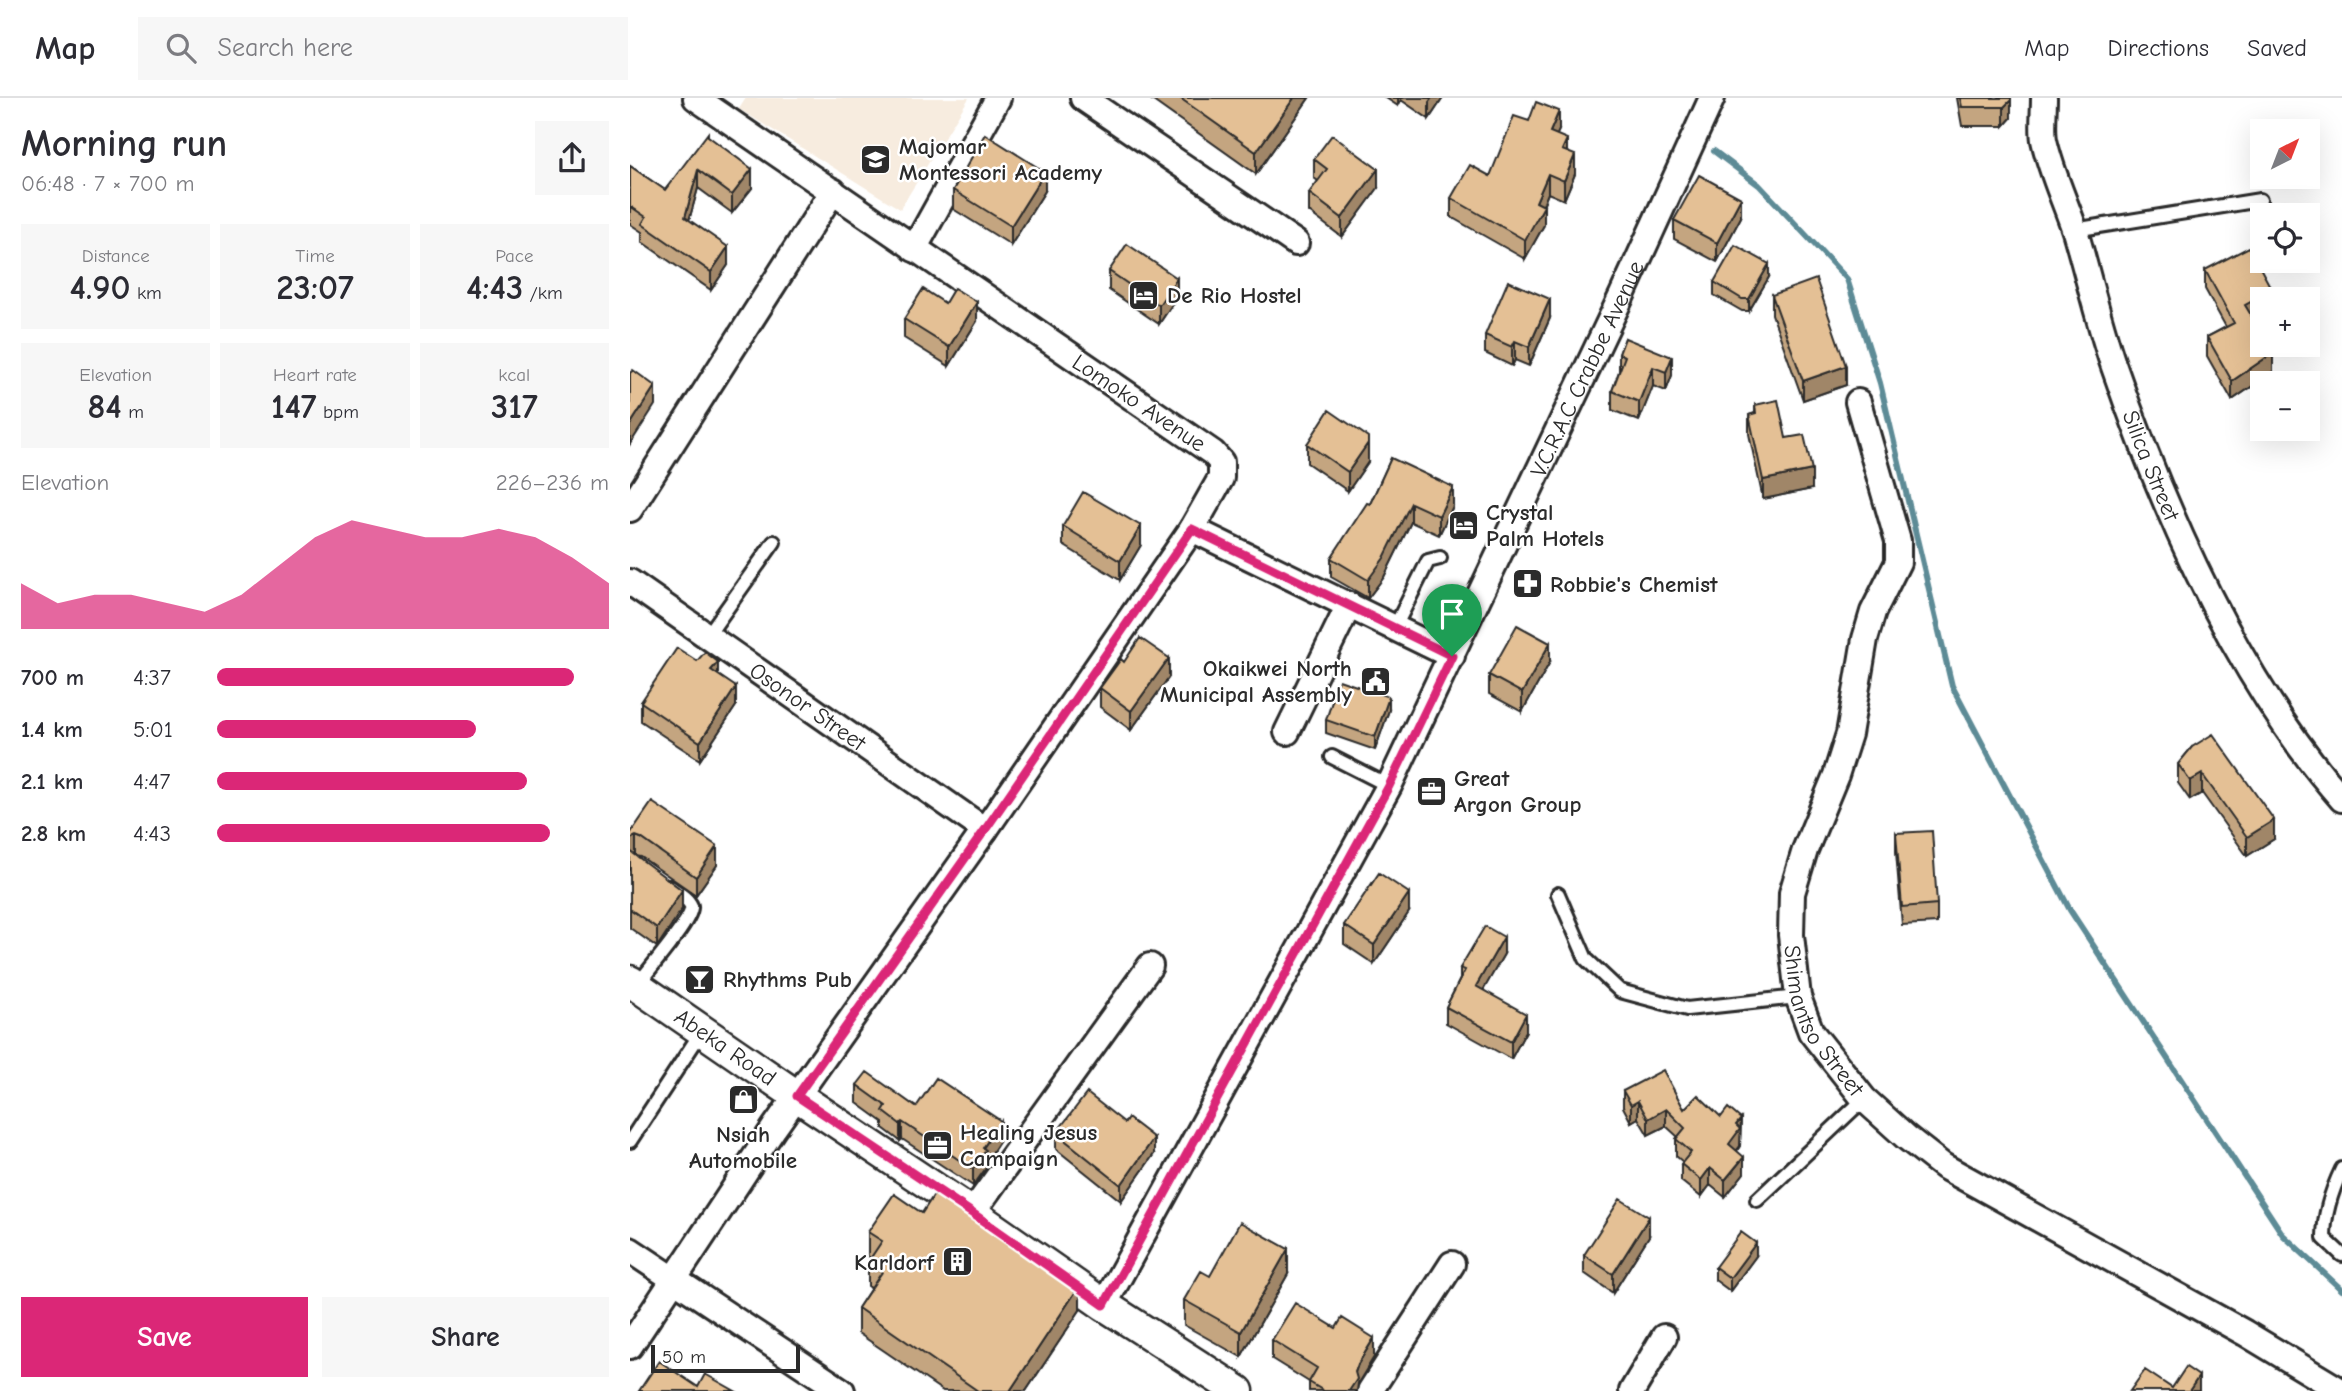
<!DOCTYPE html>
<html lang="en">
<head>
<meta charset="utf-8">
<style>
	body { margin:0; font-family:"Comic Neue",sans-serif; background:#f7f7f7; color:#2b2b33; height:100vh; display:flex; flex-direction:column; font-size:26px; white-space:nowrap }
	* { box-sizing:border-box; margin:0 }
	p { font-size:23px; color:#7c7c81 }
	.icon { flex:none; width:38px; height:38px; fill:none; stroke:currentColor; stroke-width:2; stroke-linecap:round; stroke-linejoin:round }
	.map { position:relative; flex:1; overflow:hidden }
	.drawer { display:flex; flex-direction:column; background:#fff; width:630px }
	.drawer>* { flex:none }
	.needle { width:46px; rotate:42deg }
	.tools { position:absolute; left:1620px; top:21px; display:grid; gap:14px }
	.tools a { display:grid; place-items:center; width:70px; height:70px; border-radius:0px; background:#fff; box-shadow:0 7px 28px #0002; font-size:35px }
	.scale { position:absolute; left:21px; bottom:18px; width:149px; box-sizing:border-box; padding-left:7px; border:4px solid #2b2b2b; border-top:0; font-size:19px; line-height:24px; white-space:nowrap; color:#2b2b2b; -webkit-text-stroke:5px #fff; paint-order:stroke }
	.pin { position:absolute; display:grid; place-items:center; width:60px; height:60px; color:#fff; margin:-72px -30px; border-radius:50% 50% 50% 0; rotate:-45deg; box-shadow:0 0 7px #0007 }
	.pin .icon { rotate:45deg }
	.round { display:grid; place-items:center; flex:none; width:74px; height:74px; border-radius:0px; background:#f7f7f7 }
	.overview { display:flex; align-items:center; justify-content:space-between; height:119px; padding:0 21px }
	h1 { font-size:38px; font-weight:700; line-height:52px }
	.figures { display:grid; grid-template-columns:repeat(3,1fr); gap:10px; height:119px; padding:7px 21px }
	.figures div { display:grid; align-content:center; border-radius:0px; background:#f7f7f7; text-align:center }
	.figures b { font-size:35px; font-weight:700 }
	.figures small { font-size:19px; font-weight:400 }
	.figures p { font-size:19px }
	.chart { height:196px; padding:14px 21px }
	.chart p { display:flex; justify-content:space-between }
	.chart svg { width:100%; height:126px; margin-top:7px; fill:#db2777; opacity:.7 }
	.action { display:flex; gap:14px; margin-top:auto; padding:14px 21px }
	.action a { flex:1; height:80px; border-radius:0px; background:#db2777; color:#fff; font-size:28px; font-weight:700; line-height:80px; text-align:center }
	.action a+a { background:#f7f7f7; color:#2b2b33 }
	ul { padding:0 21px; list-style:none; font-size:23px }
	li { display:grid; grid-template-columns:112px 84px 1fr; align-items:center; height:52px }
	li i { height:18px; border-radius:9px; background:#db2777 }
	header { display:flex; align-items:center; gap:42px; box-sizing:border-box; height:98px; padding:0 35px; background:#fff; border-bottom:2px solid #e1e1e2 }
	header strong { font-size:33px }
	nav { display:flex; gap:38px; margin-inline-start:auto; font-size:24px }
	.search { width:490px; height:63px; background:#f7f7f7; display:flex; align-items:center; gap:18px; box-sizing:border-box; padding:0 24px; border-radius:0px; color:#7c7c81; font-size:26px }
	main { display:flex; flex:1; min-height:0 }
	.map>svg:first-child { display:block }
	.built { fill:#f7ecdf }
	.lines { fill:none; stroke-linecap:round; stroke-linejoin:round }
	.stream { stroke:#5d8b96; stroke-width:6 }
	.service-casing { stroke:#2b2b2b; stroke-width:18 }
	.minor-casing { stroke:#2b2b2b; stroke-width:30 }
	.tertiary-casing { stroke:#2b2b2b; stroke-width:35 }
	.service { stroke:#fff; stroke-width:12 }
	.minor { stroke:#fff; stroke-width:24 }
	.tertiary { stroke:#fff; stroke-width:30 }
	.wall { fill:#c4a580; stroke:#2b2b2b; stroke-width:2 }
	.shaded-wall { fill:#a08668; stroke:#2b2b2b; stroke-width:2 }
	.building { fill:#e4c095; stroke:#2b2b2b; stroke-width:2 }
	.route-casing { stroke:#fff; stroke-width:14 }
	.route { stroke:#db2777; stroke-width:9 }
	.labels { text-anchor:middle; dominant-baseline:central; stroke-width:5; stroke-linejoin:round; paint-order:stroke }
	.poi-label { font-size:23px; font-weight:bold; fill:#2b2b2b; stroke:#fff; text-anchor:start }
	.street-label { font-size:23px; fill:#2b2b2b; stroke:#fff }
</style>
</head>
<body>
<header>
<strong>Map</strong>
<div class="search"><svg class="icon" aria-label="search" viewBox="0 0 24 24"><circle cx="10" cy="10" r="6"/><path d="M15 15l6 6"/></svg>Search here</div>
<nav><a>Map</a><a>Directions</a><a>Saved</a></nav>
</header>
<main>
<section class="drawer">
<div class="overview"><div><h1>Morning run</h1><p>06:48 · 7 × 700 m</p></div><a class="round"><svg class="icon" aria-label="share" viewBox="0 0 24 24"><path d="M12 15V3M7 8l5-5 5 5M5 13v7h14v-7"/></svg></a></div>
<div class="figures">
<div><p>Distance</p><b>4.90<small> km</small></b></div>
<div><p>Time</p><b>23:07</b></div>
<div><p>Pace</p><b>4:43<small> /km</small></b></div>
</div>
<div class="figures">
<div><p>Elevation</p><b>84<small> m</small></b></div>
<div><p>Heart rate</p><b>147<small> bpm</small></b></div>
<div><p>kcal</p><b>317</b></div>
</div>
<div class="chart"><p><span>Elevation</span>226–236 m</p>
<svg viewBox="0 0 160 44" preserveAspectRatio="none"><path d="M0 44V28L10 35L20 32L30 32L40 35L50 38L60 32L70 22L80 12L90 6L100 9L110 12L120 12L130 9L140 12L150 19L160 28V44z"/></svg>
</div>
<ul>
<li><b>700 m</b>4:37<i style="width:91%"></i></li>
<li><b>1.4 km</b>5:01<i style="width:66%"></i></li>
<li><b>2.1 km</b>4:47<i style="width:79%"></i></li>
<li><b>2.8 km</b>4:43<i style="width:85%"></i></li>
</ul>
<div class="action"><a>Save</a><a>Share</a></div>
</section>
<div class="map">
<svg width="1712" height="1293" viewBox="0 0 1712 1293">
	<rect width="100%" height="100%" fill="#fff"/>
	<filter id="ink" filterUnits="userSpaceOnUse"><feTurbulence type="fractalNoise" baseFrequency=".0143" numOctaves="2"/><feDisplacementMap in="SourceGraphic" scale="14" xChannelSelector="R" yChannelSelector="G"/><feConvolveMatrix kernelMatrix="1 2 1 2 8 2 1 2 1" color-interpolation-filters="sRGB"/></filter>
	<g filter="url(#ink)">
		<path class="built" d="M116,0H339L270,111L109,11Z"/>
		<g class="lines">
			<path class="stream" d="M1084,53L1129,87L1217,181L1250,285L1322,588L1440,812L1653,1137L1712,1192"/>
			<defs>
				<path id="service" d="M1444,132L1630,102
					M765,529L798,463L810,460
					M78,537L144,444
					M702,659L759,688
					M928,796L956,861L990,893L1057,911L1168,899
					M7,887C16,875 64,820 61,808C58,800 47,794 40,789
					M0,1043L72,933
					M1712,1071C1702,1092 1694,1116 1694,1140L1712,1157
					M1127,1102L1234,1001"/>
				<g id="minor">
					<path d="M453,0L666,145"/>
					<path id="s1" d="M1414,0C1414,14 1412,29 1414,42C1421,74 1435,103 1445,133C1458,177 1468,222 1483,266C1534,414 1608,583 1712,701"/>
					<path d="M284,151L368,0"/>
					<path id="s2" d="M1228,304L1268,443V464L1243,514L1235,541L1219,636L1206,677L1175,752L1162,795L1161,837L1168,899L1181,934L1234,1001L1276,1039L1313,1068L1615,1235L1711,1293"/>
					<path d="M0,411L203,93"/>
					<path d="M562,431L822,558"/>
					<path id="s3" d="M0,484L355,732"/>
					<path d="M657,634L719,507"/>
					<path d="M342,1115L520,868"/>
					<path d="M0,1152L212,1293"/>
					<path id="s4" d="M474,1207L759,688L992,197L1082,0"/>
					<path d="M0,1248L144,1030L355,732L562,431L591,380V364L583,355L66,0"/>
					<path d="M740,1293L822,1166"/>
					<path d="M1002,1293L1034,1239"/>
				</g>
				<g id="tertiary">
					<path id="s5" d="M0,883L167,998L342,1115L474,1207L608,1293"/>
				</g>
			</defs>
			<use href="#service" class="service-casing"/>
			<use href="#minor" class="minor-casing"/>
			<use href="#tertiary" class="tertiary-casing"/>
			<use href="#service" class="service"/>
			<use href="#minor" class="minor"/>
			<use href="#tertiary" class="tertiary"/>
		</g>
		<path class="wall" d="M519,0H679L626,76Z
			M756,0H813L799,21L771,2L768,8Z
			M1327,0H1381V20L1374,28H1332Z
			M899,23L929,32L926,37L937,54L945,76L934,102L918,95L913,107L914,127L895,161L821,119V100L860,78Z
			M78,38L122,90L102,115L68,90L59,122L98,167L81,192L12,144V134L0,126V68L35,92Z
			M684,61L748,90L712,139L679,114V95L688,83L684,80Z
			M323,92L415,93L381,147L323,111Z
			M1111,119L1087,164L1044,141V122Z
			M1575,172L1642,201L1633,217L1624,221L1643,274L1602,302L1577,258V239L1596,229L1575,191Z
			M479,173L547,199L529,226L479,192Z
			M1139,179L1119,213H1112L1084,197V184Z
			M1142,197L1216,287L1173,302L1142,216Z
			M315,205L347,223L319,268L274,240V221Z
			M920,220L899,268L885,262L882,268L855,255V237Z
			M995,240L1042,277L1036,293L1023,288L1009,323L982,312V293L989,273V256Z
			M1125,307L1156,340L1182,391L1133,401L1119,336V317L1125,315Z
			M677,346L738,364L718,393L677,365Z
			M761,360L823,408L809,437L781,424L754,479L738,500L701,479V460L740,406Z
			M433,428L511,447L490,482L433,447Z
			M494,564L539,579L501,632L470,609V590Z
			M920,564L892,614L859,596V577Z
			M88,577L106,608L70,662L11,623V604Z
			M759,612L745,652L696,635V622Z
			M1562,649L1644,741L1617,758L1572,695L1560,702L1548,685V666Z
			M1266,735L1307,806V825L1272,827L1266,754Z
			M0,736L87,767L66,797L11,759L6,758L52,811L27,849L0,830Z
			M779,814L744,866L714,846V827Z
			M874,856L853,892L896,933L881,961L816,925V909L830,881V870Z
			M227,987L371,1041L356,1064V1070L343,1088L272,1041L270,1043L253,1030V1024L227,1005Z
			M993,993L1054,1011L1091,1019L1111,1021L1110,1048L1107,1053L1114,1075L1095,1099L1080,1087L1071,1099L1051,1083V1066L1053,1064L1046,1058V1041L1048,1039L1036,1028L1018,1037L1008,1020L1001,1024L993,1009Z
			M426,1035L524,1056L491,1103L426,1051Z
			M292,1115L450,1212L396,1293H313L228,1235V1210L241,1190L238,1188V1164L241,1160L238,1158V1134Z
			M1019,1138L983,1195L954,1175V1157Z
			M1126,1158L1100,1193L1085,1182V1169Z
			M658,1176L611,1259L554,1227V1202Z
			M642,1242L744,1259L728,1285L727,1293H679V1284L642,1261Z"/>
		<path class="shaded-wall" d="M664,0H679L626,76V54Z
			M768,0H771V2L768,8Z
			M802,0H813L799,21V4Z
			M1381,2V20L1374,28V9Z
			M929,13V32L920,53V34Z
			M937,41V60L932,52Z
			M945,57V76L934,102V83Z
			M122,71V90L102,115V97Z
			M748,71V90L712,139V120Z
			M68,72V90L55,137V119Z
			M415,74V93L381,147V128Z
			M918,76V95L909,117L914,108V127L895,161V142L906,104Z
			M1111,100V119L1087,164V145Z
			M98,149V167L81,192V174Z
			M1139,166V179L1119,213V201Z
			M547,180V199L529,226V207Z
			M1642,192V201H1633V217L1615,226V207Z
			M920,201V220L899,268V249Z
			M347,204V223L319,268V249Z
			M885,243V262L882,268V249Z
			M1643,255V274L1602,302V283Z
			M1042,259V277L1036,293V274Z
			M1216,268V287L1173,302V283Z
			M1023,269V288L1009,323V304Z
			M25,288V307L0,346V327Z
			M738,345V364L718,393V374Z
			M1182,372V391L1133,401V382Z
			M823,389V408L809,437V418Z
			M781,405V424L754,479L738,500V482Z
			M511,428V447L490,482V463Z
			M920,545V564L892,614V595Z
			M539,560V579L501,632V613Z
			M88,564V583L81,572Z
			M106,589V608L70,662V644Z
			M759,599V612L745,652V639Z
			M1572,676V695L1560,702V683Z
			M1644,722V741L1617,758V739Z
			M6,738V757L0,760V741Z
			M87,748V767L66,797V779Z
			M52,792V811L27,849V830Z
			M779,795V814L744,866V847Z
			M874,839V856L846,905V888Z
			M896,916V933L881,961V944Z
			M1008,1003V1020L1001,1024V1007Z
			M1036,1011V1028L1018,1037V1021Z
			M1111,1021L1110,1048L1099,1062V1046L1106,1027Z
			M371,1023V1041L356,1064V1070L343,1088V1071L353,1050Z
			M272,1024V1041L270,1043V1026Z
			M524,1040V1056L491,1103V1087Z
			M1114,1059V1075L1095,1099V1082Z
			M1080,1070V1087L1071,1099V1082Z
			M1019,1119V1138L983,1195V1176Z
			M1126,1145V1158L1100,1193V1180Z
			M658,1151V1176L611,1259V1234Z
			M450,1187V1212L396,1293H380Z
			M744,1240V1259L728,1285L727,1293H719L728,1266Z
			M1569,1278V1293H1559Z"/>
		<path class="building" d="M550,0H664L626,54Z
			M1330,0H1381V2L1374,9H1332Z
			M906,4L929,13L920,34L937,41L932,52L945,57L934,83L918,76L906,104L914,108L895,142L821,100L840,67L860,78L884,18L899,23Z
			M78,35V38L122,71L102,97L68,72L55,119L98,149L81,174L12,126L16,119L0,108V68L35,92Z
			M355,36L415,74L381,128L323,92Z
			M702,37L748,71L712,120L679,95L697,71L684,61Z
			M1069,77L1111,100L1087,145L1044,122Z
			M497,146L547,180L529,207L479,173Z
			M1105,147L1139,166L1119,201H1112L1084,184Z
			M1619,149L1642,192L1615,207L1633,237V247H1638L1643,255L1602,283L1577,239L1604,225L1575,172Z
			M1186,181L1216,268L1173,283L1142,197Z
			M878,183L920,201L899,249L885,243L882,249L855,237Z
			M324,190L347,204L319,249L274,221L293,191L315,205Z
			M995,240L1042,259L1036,274L1023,269L1009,304L982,293L995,258L989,256Z
			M3,272L25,288L0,327V275Z
			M1148,302L1156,340L1174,337L1182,372L1133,382L1119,317L1126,315L1125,307Z
			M699,312L738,339V345L718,374L677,346Z
			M761,360L823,389L809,418L781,405L754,460L738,482L701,460L737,405L740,406Z
			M453,394L511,428L490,463L433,428Z
			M887,527L920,545L892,595L859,577Z
			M510,540L539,560L501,613L470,590L491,561L494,564Z
			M47,550L67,563L75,554L88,564L81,572L106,589L70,644L11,604Z
			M709,582L759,599L745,639L696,622Z
			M1583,636L1644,722L1617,739L1572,676L1560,683L1548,666L1562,649Z
			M22,704L87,748L66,779L11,740L6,738L0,741V736Z
			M1302,733L1307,806L1272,809L1266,735Z
			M0,753L52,792L27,830L0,811Z
			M749,775L779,795L744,847L714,827Z
			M855,828L874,839L846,888L896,916L881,944L816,909L835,872L830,870Z
			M1033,972L1054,1011L1068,997L1091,1019L1098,1010L1111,1021L1106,1027L1110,1031L1099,1046L1114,1059L1095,1082L1080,1070L1071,1082L1051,1066L1061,1054L1046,1041L1055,1030L1036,1011L1018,1021L1008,1003L1001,1007L993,993Z
			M237,974L286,1009L306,980L371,1023L353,1050L356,1052L343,1071L272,1024L270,1026L253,1013L256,1008L227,987Z
			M457,995L495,1025L498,1020L524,1040L491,1087L426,1035Z
			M307,1092L450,1187L380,1293H348L228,1210L252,1174L238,1164L252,1143L238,1134L264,1096L292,1115Z
			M990,1101L1019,1119L983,1176L954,1157Z
			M610,1124L658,1151L611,1234L554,1202L571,1173L580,1178Z
			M1111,1134L1126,1145L1100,1180L1085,1169Z
			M665,1205L706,1230L712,1220L744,1240L728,1266L725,1274L727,1281L719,1293H694L679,1284L687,1270L642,1242Z
			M29,1263L68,1289L75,1276L105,1293H9Z
			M1556,1269L1569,1278L1559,1293H1500L1515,1272L1542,1290Z"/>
	</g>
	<g class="lines" filter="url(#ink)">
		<defs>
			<path id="route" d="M562,431L822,558L759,688L474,1207L342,1115L167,998L355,732Z"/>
		</defs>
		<use href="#route" class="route-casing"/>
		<use href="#route" class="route"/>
	</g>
	<defs>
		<symbol id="school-square" viewBox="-11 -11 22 22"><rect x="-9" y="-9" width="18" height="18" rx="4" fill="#2b2b2b" stroke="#fff"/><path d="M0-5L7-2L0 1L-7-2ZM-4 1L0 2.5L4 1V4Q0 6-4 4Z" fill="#fff"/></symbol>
		<symbol id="hotel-square" viewBox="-11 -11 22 22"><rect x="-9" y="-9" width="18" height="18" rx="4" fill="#2b2b2b" stroke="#fff"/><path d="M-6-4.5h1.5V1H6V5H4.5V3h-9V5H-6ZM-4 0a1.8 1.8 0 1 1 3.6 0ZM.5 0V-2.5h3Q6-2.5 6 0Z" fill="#fff"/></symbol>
		<symbol id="pharmacy-square" viewBox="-11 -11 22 22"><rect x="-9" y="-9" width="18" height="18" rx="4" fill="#2b2b2b" stroke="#fff"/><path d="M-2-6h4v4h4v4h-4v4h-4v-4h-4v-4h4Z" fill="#fff"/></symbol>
		<symbol id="civic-square" viewBox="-11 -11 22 22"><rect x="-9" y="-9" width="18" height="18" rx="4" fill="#2b2b2b" stroke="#fff"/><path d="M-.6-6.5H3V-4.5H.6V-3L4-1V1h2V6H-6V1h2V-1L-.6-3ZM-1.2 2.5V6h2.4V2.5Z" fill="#fff"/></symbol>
		<symbol id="office-square" viewBox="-11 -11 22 22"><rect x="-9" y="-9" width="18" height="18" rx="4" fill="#2b2b2b" stroke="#fff"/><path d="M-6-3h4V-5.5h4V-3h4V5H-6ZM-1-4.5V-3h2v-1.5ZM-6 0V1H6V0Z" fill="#fff"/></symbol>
		<symbol id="bar-square" viewBox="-11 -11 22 22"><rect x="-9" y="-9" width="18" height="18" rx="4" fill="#2b2b2b" stroke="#fff"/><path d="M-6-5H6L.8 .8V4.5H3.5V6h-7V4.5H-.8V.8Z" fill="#fff"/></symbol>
		<symbol id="shop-square" viewBox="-11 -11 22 22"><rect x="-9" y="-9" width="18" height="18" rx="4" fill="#2b2b2b" stroke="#fff"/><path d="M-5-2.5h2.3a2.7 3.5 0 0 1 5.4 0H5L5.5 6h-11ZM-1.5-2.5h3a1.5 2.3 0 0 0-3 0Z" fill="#fff"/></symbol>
		<symbol id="building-square" viewBox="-11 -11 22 22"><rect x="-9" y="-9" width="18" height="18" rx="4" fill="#2b2b2b" stroke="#fff"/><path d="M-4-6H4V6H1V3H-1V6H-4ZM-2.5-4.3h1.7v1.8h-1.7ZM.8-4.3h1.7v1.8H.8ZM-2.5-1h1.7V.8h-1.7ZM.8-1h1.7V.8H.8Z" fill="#fff"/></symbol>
	</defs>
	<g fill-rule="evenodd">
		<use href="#school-square" x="228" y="44" width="35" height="35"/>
		<use href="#hotel-square" x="496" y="180" width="35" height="35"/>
		<use href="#hotel-square" x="816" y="410" width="35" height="35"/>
		<use href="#pharmacy-square" x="880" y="468" width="35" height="35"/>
		<use href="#civic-square" x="728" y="566" width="35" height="35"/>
		<use href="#office-square" x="784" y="676" width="35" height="35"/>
		<use href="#bar-square" x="52" y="864" width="35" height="35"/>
		<use href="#shop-square" x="96" y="984" width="35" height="35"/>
		<use href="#office-square" x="290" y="1030" width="35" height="35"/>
		<use href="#building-square" x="310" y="1146" width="35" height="35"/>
	</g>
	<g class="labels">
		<g class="poi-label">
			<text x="269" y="48">Majomar<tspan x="269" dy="26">Montessori Academy</tspan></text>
			<text x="537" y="197">De Rio Hostel</text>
			<text x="856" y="414">Crystal<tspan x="856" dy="26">Palm Hotels</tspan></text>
			<text x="920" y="486">Robbie's Chemist</text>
			<text x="722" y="570" text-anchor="end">Okaikwei North<tspan x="722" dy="26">Municipal Assembly</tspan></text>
			<text x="824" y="680">Great<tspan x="824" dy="26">Argon Group</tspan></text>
			<text x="93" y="881">Rhythms Pub</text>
			<text x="330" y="1034">Healing Jesus<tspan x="330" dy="26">Campaign</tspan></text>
			<text x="113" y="1036" text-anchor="middle">Nsiah<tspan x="113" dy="26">Automobile</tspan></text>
			<text x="304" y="1164" text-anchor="end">Karldorf</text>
		</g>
		<g class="street-label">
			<text stroke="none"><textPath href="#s4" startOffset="1054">V.C.R.A.C Crabbe Avenue</textPath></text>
			<text transform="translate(509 305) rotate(34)">Lomoko Avenue</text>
			<text stroke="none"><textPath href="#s1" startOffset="385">Silica Street</textPath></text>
			<text stroke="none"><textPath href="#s3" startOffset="217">Osonor Street</textPath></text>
			<text stroke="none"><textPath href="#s2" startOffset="651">Shimantso Street</textPath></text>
			<text stroke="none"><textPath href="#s5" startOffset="116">Abeka Road</textPath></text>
		</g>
	</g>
</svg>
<div class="tools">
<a><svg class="needle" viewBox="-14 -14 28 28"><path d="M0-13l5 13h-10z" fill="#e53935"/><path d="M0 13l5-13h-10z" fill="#7c7c81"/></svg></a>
<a><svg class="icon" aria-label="locate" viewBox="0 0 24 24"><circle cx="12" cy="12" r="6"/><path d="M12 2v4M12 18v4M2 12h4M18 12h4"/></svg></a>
<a>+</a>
<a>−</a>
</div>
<div class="scale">50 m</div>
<div class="pin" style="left:822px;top:558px;background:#1e9e55"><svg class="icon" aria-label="arrive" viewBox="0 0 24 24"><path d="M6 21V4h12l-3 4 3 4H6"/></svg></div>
</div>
</main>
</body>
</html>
